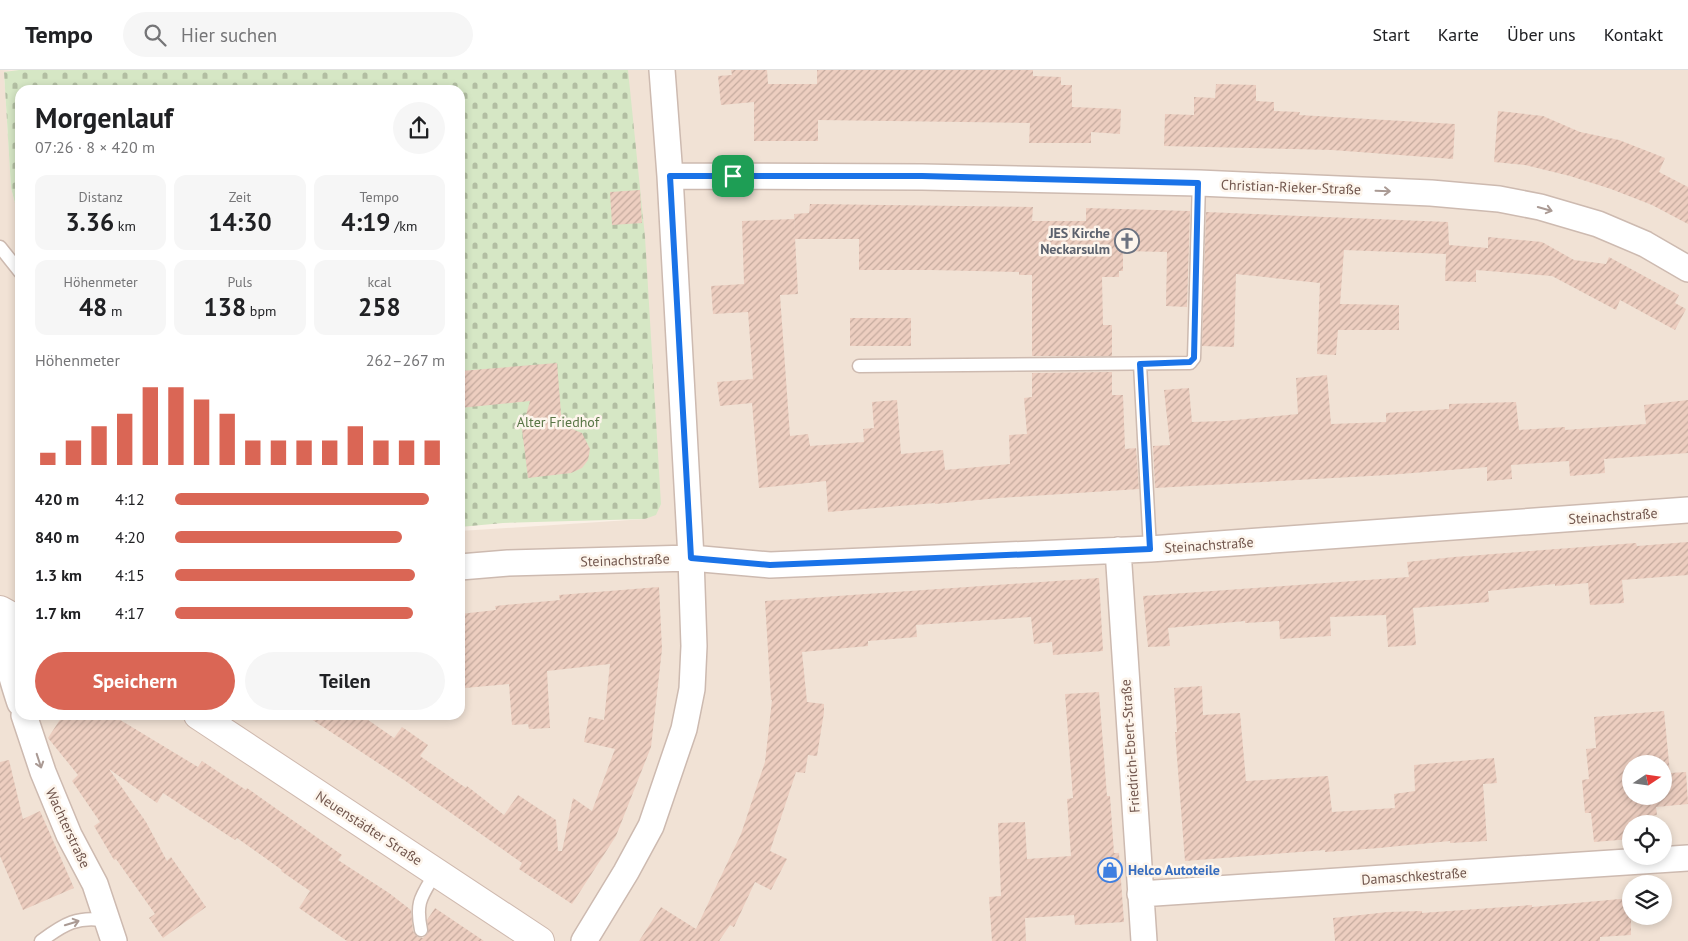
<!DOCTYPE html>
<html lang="de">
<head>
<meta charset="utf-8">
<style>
	body { margin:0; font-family:"PT Sans",sans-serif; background:#f6f6f6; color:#202124; height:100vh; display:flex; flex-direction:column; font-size:19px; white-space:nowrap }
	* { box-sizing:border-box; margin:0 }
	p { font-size:16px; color:#757577 }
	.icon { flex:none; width:28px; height:28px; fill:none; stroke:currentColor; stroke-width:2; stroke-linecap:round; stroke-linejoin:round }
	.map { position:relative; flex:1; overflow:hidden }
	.sheet { position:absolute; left:15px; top:15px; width:450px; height:635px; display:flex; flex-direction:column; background:#fff; border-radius:15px; box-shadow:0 2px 8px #0003 }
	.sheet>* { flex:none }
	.needle { width:32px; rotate:77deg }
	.tools { position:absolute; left:1622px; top:685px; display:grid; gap:10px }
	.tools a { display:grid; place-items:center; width:50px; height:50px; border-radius:50%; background:#fff; box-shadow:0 2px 8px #0003; font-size:25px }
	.pin { position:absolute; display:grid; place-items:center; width:42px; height:42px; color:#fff; margin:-21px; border-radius:10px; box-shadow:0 2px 8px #0006 }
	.round { display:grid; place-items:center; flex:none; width:52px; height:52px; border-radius:26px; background:#f6f6f6 }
	.head { display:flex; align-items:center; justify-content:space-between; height:85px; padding:0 20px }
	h1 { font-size:28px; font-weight:600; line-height:38px }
	.figures { display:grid; grid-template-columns:repeat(3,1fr); gap:8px; height:85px; padding:5px 20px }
	.figures div { display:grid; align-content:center; border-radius:12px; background:#f6f6f6; text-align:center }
	.figures b { font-size:25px; font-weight:600 }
	.figures small { font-size:14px; font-weight:400 }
	.figures p { font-size:14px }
	.chart { height:140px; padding:10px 20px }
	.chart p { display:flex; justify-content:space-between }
	.chart svg { width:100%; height:90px; margin-top:5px; stroke:#da6655; stroke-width:6 }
	.button { display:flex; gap:10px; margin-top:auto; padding:10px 20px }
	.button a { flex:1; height:58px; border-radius:30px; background:#da6655; color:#fff; font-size:20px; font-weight:600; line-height:58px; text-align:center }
	.button a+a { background:#f6f6f6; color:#202124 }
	ul { padding:0 20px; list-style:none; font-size:16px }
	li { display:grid; grid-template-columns:80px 60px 1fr; align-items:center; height:38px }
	li i { height:12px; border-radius:6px; background:#da6655 }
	header { display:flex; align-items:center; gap:30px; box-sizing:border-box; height:70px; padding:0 25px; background:#fff; border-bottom:1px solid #e0e0e0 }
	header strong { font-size:24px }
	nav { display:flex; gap:28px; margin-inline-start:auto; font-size:18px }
	.search { width:350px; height:45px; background:#f6f6f6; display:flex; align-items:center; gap:12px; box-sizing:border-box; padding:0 18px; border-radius:28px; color:#757577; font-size:19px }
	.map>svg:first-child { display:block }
	.residential { fill:#f1e2d5; fill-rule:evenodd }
	.cemetery { fill:url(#cemetery-stones) }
	.building { fill:url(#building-hatch); fill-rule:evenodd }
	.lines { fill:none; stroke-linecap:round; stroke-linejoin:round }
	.lane-casing { stroke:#cdbab0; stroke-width:15 }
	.street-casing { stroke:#cdbab0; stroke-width:28 }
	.secondary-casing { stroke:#cfb9ae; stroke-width:30 }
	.lane { stroke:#fff; stroke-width:12 }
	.street { stroke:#fff; stroke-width:25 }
	.secondary { stroke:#fff; stroke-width:28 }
	.oneway { stroke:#aa9a94 }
	.route-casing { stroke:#fff; stroke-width:10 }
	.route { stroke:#1a73e8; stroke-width:6 }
	.labels { text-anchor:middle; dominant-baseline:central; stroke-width:5; stroke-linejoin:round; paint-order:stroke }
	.street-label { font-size:14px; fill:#71564d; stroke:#fdf5ec }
	.worship-label { font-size:14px; font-weight:bold; fill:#5b616d; stroke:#fdf5ec; text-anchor:end }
	.park-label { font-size:14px; fill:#597646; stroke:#fdf5ec }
	.shop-label { font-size:14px; font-weight:bold; fill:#366cbe; stroke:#fdf5ec; text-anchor:start }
</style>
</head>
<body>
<header>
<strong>Tempo</strong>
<div class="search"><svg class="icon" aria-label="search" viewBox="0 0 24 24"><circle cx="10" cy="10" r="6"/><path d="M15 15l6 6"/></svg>Hier suchen</div>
<nav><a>Start</a><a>Karte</a><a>Über uns</a><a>Kontakt</a></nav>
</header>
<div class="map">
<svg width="1688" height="871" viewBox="0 0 1688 871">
	<defs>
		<pattern id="cemetery-stones" width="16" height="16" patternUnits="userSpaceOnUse" patternTransform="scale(1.25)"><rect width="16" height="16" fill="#d6e7c5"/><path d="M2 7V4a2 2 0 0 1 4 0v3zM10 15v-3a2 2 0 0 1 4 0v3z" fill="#b2bea2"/></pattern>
		<pattern id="building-hatch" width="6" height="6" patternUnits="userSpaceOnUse" patternTransform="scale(1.25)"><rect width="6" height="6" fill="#edcec0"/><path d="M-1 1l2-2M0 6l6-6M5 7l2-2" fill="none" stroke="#c4aa9e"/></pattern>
	</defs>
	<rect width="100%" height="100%" fill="#faf0e6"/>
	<path class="residential" d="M0,0L19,1L4,2L11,118L20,152V645H460V461L645,449L623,0H1688V871H0ZM1631,694H1664V726H1631ZM1631,754H1664V786H1631ZM1631,814H1664V846H1631Z"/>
	<path class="cemetery" d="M19,0H628L645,167L661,434L656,445L645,449L503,453L460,457V20H20V152L11,118L4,2Z"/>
	<path class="building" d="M731,0H767L768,14H817V0H1033V6L1061,7V15H1072V37L1121,39L1120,64L1091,62V73H1029L1030,53L818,50V71H754V32L721,35L718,6L732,5Z
		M1216,14L1256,15V31L1274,32V41L1300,42L1299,45L1455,54L1453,89L1332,80L1164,76L1165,44L1194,45V27L1215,28Z
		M1498,41L1543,46L1580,62L1619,70L1665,88L1659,102L1688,117V154L1652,135L1611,119L1570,106L1525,95L1494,92Z
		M640,120L642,153L612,155L610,122Z
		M810,134L1033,137L1032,151H1086V138L1190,141L1187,237L1166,236L1167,182L1123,181V201H1119V207H1102L1103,255H1112V286H1032V205H1019V202L931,200H859V169H795L794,144L809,143Z
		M1206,142L1448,152L1449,175L1488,178V167L1542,172L1574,190L1606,194L1609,187L1679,225L1675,233L1686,239L1675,260L1620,230L1616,240L1552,206L1476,200V212L1445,211L1446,184L1344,180L1340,234L1399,235V260H1338L1336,285L1317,284L1320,213L1236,204L1234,277L1202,276Z
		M794,149L798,224L780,225L790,366L808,364L810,376L864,372L863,359L874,358L872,332L897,330L901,384L943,380L945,400L1010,394L1009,365L1027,364L1024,328L1032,327V303L1112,302V325H1123L1125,379L1136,378L1139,419L999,428L935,434V433L828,442L826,411L759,418L752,333L720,336L717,312L753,309L748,242L713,244L711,216L744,214L742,151Z
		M850,248H911V276H850Z
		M557,293L562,355L582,363L590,379L588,390L582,398L571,403L528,408L522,359L530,331L460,338V301Z
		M1327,305L1331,354L1386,352V343L1449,339V334L1516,332L1519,360L1565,357V360L1646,354L1644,335L1688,330V383L1604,389L1605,403L1570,406L1569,391L1511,395L1512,409L1487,411V397L1388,405L1155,418L1153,376L1170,375L1164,320L1189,318L1192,352L1225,351L1298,344L1296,308Z
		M1688,472V505L1622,510L1624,533L1590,535L1588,513L1555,516V514L1488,521L1489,532L1413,538L1416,575L1388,577L1386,545L1330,547L1331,566L1280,569L1279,551L1245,553V551L1168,558L1170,576L1148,577L1143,526L1409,507L1407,492L1454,487L1636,473L1637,476Z
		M1099,508L1103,581L1053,585L1052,572L1034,574L1031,547L916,555L917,567L868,571V576L802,582L807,632L824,634V642L817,686L808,685L805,703L796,702L770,781L787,789L771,820L755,812L734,857L730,855L719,871H639L661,837L696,859L741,764L765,692L772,630H771L765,531Z
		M659,517L662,579L651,677L616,766L572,834L519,799L522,793L404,710L305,645H361L394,668L402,657L428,675L420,686L466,718L467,716L504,745L518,725L556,750L558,781H562L573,728L592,741L615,679L584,672L589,647L604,650L610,594L547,601L550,658L529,659L528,654L512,655L509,614L465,618L464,611H460V544L496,540L495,536L560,530L559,525Z
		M1202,616L1203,645L1240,643L1246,711L1328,706L1332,742L1395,738L1394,724L1415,721L1414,695L1494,688L1497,713L1483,714L1487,771L1450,773V771L1379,778L1325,782V780L1185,791L1175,662H1177L1174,618Z
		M1099,622L1107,726H1110L1114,783H1119L1124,852L1075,855L1074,845L1025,848L1026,871H992L989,827L1001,826L998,753L1025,752L1027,789L1071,786L1067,729L1073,728L1065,624Z
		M1664,641L1670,703L1686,702L1688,734L1656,737L1657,745L1639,747V754H1631V769L1594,772L1591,743H1585L1582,710L1589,709L1586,679L1596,678L1594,647ZM1631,694H1664V726H1631Z
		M63,645H112L198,697L202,691L246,720L247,718L342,785L338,790L389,823L411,840L413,861L418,867L423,868L428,863L427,850L435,838L484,871H347L299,838L310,821L281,801L282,800L237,768L235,770L163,723L157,733L109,699L146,752L167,791L171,787L206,837L163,868L149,848L155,844L116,789L114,790L94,756L100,752L72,711L78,705L48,668Z
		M9,690L23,749L40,741L74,818L23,840L0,786V692Z
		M1631,828V865L1600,867V871H1335L1333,848L1388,842L1422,841V843L1532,835V837Z"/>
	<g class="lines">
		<defs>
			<path id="lane" d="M0,177L20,202
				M1140,294L1150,479
				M859,296L1190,293L1194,288L1199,113
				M421,860C415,831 422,826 436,802
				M41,871C64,854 78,845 108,851"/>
			<path id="street" d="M670,106L922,107L1199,113L1431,123L1499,129L1540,137L1598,154L1645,174L1688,199
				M1118,480L1144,871
				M460,497L508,493L691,488L770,495L1150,479L1688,440
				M9,545C2,581 9,599 20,633
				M24,645L43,702L69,765L95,814L114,871
				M1140,824L1688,788
				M584,871L626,802L651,756L684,659L692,619L694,576L691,488L670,106L662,0"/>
			<path id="secondary" d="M0,540L20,551
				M198,645L540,871"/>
		</defs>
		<use href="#lane" class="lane-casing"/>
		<use href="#street" class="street-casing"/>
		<use href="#secondary" class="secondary-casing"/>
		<use href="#lane" class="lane"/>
		<use href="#street" class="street"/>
		<use href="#secondary" class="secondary"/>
	</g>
	<defs><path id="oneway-shaft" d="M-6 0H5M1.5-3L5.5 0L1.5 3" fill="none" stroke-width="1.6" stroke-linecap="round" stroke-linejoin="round" transform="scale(1.25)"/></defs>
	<g class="oneway">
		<use href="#oneway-shaft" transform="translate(1383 121) rotate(2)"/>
		<use href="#oneway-shaft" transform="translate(1545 139) rotate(16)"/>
		<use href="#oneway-shaft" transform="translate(39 691) rotate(72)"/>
		<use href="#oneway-shaft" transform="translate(72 853) rotate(-17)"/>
	</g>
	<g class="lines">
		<defs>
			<path id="route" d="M670,106H922L1198,113L1194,288L1190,292L1140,294L1150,479L770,495L691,488Z"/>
		</defs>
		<use href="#route" class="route-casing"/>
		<use href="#route" class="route"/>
	</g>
	<defs>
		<symbol id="church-ring" viewBox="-11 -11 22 22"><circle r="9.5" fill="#fdf5ec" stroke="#6b7280" stroke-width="1.5"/><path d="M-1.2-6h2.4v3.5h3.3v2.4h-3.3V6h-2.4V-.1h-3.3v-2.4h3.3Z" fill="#6b7280"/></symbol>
		<symbol id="shop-ring" viewBox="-11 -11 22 22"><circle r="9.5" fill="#fdf5ec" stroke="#3f7fe0" stroke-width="1.5"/><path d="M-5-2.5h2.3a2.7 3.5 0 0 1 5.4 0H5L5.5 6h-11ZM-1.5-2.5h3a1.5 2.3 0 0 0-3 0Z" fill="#3f7fe0"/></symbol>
	</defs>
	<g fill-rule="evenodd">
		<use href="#church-ring" x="1113" y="157" width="28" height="28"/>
		<use href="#shop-ring" x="1096" y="786" width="28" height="28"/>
	</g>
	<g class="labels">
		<g class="street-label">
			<text transform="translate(1291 117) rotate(2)">Christian-Rieker-Straße</text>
			<text transform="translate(1613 446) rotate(-4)">Steinachstraße</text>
			<text transform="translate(1209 475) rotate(-4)">Steinachstraße</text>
			<text transform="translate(625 490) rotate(-2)">Steinachstraße</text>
			<text transform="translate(1130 676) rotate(-94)">Friedrich-Ebert-Straße</text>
			<text transform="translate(68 758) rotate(65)">Wachterstraße</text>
			<text transform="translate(369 758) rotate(33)">Neuenstädter Straße</text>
			<text transform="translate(1414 806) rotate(-4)">Damaschkestraße</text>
		</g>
		<g class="worship-label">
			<text x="1110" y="163">JES Kirche<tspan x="1110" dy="16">Neckarsulm</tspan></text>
		</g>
		<g class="park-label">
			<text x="558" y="352">Alter Friedhof</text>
		</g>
		<g class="shop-label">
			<text x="1128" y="800">Helco Autoteile</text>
		</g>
	</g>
</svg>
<div class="tools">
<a><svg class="needle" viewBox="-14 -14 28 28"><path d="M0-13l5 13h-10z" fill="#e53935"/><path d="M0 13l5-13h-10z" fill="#757577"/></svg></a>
<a><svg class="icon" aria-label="locate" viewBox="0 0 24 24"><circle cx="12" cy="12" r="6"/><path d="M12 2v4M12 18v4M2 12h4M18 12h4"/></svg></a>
<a><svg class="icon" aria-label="layers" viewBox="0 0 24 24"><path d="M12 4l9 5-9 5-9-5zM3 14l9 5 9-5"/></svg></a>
</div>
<div class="pin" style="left:733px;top:106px;background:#1e9e55"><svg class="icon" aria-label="arrive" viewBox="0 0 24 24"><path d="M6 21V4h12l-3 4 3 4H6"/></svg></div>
<section class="sheet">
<div class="head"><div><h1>Morgenlauf</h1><p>07:26 · 8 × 420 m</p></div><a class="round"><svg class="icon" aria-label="share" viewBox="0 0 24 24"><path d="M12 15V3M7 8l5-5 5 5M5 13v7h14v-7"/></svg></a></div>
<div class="figures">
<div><p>Distanz</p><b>3.36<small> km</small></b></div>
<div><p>Zeit</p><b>14:30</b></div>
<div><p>Tempo</p><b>4:19<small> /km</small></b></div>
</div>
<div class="figures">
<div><p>Höhenmeter</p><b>48<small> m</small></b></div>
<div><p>Puls</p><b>138<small> bpm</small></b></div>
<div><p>kcal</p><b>258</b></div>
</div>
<div class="chart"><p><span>Höhenmeter</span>262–267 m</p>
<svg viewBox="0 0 160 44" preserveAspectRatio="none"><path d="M5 44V38M15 44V32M25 44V25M35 44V19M45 44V6M55 44V6M65 44V12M75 44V19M85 44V32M95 44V32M105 44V32M115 44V32M125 44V25M135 44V32M145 44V32M155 44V32"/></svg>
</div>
<ul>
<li><b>420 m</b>4:12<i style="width:94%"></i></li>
<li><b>840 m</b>4:20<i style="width:84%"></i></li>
<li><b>1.3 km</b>4:15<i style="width:89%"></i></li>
<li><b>1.7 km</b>4:17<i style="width:88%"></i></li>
</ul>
<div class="button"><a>Speichern</a><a>Teilen</a></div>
</section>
</div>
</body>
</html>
